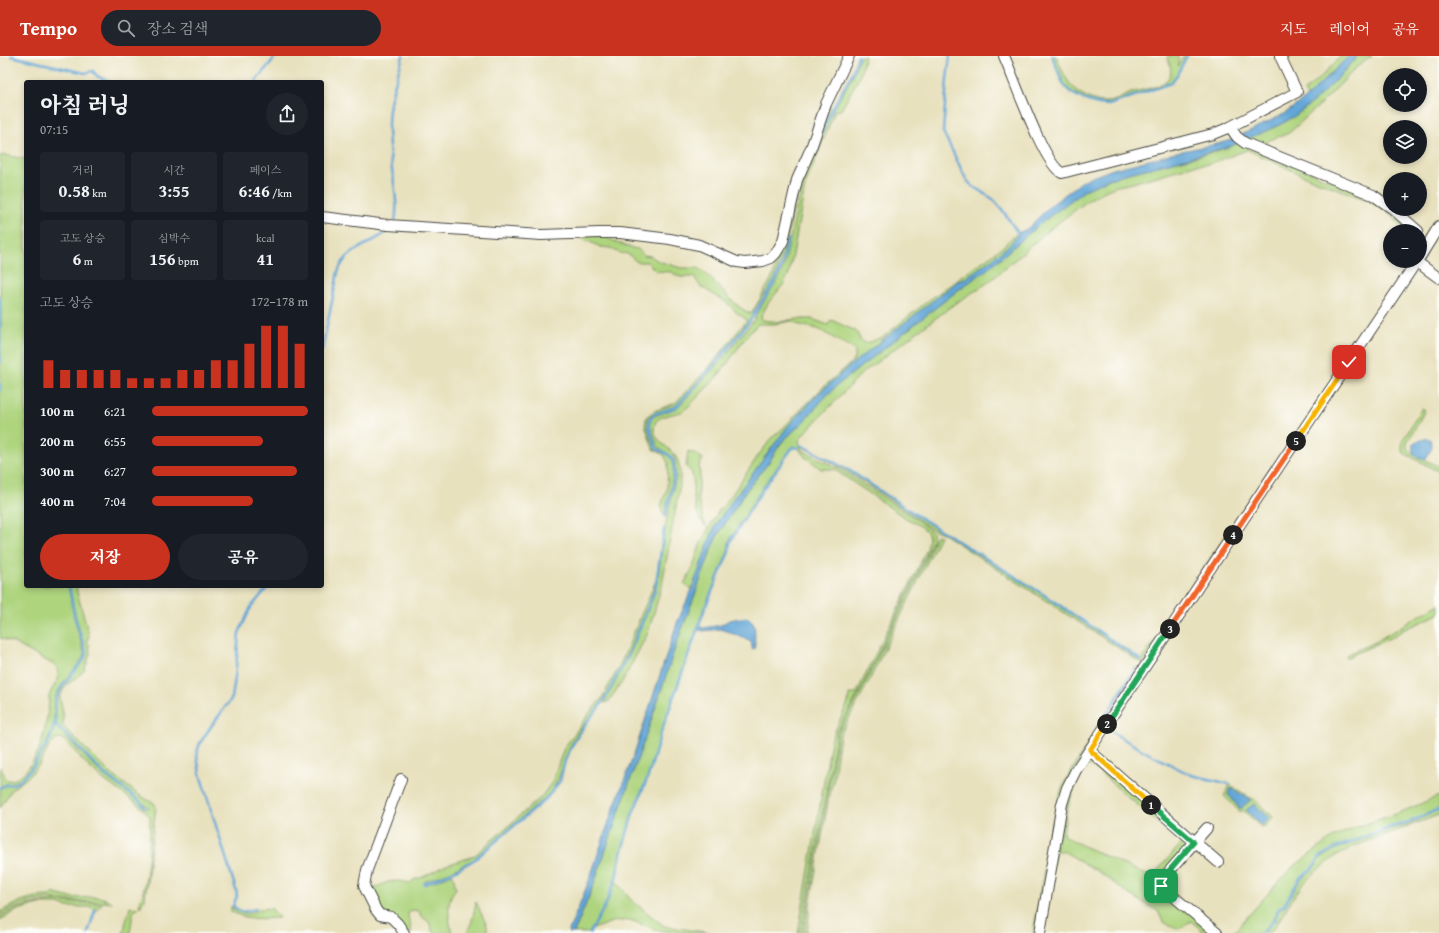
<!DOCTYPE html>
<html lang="ko">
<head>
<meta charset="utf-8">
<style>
	body { margin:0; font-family:"Gentium Book Plus","Noto Serif KR",serif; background:#20242c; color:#f1f3f6; height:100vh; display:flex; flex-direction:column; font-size:15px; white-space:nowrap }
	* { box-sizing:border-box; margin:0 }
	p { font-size:13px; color:#9ea1a6 }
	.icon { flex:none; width:22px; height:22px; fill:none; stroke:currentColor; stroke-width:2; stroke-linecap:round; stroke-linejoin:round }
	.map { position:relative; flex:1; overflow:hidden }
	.sheet { position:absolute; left:24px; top:24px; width:300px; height:508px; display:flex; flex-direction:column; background:#171b24; border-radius:4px; box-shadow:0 2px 6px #0003 }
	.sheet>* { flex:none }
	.tools { position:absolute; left:1383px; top:12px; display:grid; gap:8px }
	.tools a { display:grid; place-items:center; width:44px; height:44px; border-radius:50%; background:#171b24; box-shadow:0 2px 6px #0003; font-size:20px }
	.pin { position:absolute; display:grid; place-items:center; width:34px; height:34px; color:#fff; margin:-17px; border-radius:8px; box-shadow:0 2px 6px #0006 }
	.km { position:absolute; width:20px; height:20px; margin:-10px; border-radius:50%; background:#222; color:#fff; font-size:11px; line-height:20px; text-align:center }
	.round { display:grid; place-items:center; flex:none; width:42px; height:42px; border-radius:21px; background:#20242c }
	.headline { display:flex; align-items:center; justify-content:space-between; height:68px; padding:0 16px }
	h1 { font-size:22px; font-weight:800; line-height:30px }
	.metrics { display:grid; grid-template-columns:repeat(3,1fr); gap:6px; height:68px; padding:4px 16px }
	.metrics div { display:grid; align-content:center; border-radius:4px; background:#20242c; text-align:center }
	.metrics b { font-size:17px; font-weight:800 }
	.metrics small { font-size:11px; font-weight:400 }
	.metrics p { font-size:11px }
	.chart { height:112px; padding:8px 16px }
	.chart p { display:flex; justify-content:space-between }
	.chart svg { width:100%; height:72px; margin-top:4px; stroke:#c8321e; stroke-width:6 }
	.button { display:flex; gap:8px; margin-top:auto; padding:8px 16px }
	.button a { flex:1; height:46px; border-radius:24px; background:#c8321e; color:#fff; font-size:16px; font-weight:800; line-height:46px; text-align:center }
	.button a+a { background:#20242c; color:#f1f3f6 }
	ul { padding:0 16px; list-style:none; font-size:13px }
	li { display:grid; grid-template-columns:64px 48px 1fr; align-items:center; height:30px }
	li i { height:10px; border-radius:5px; background:#c8321e }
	header { display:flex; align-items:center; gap:24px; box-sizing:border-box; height:56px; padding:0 20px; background:#c8321e; color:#fff }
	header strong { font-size:19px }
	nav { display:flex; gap:22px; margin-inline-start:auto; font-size:14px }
	.search { width:280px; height:36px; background:#20242c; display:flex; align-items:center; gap:10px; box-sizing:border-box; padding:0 14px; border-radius:22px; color:#9ea1a6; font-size:15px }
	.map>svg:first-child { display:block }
	.green { fill:#aed47e; stroke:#6c8054; fill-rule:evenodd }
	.water { fill:#62a6d7; stroke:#466881 }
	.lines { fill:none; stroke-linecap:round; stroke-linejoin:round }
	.stream { stroke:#62a6d7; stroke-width:2.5 }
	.minor-casing { stroke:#474641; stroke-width:12 }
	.minor { stroke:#fff; stroke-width:10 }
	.split-1-casing { stroke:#fff; stroke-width:8 }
	.split-2-casing { stroke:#fff; stroke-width:8 }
	.split-3-casing { stroke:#fff; stroke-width:8 }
	.split-4-casing { stroke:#fff; stroke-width:8 }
	.split-5-casing { stroke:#fff; stroke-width:8 }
	.split-6-casing { stroke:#fff; stroke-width:8 }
	.split-1 { stroke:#22a559; stroke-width:5 }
	.split-2 { stroke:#f5b400; stroke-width:5 }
	.split-3 { stroke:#22a559; stroke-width:5 }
	.split-4 { stroke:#f0652b; stroke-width:5 }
	.split-5 { stroke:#f0652b; stroke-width:5 }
	.split-6 { stroke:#f5b400; stroke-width:5 }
</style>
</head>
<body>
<header>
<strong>Tempo</strong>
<div class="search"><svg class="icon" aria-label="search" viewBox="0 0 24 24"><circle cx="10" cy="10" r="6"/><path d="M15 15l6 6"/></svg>장소 검색</div>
<nav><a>지도</a><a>레이어</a><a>공유</a></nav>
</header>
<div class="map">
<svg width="1439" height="877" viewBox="0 0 1439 877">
	<rect width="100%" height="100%" fill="#fdfcf7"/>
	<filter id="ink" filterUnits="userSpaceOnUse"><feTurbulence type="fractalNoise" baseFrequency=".025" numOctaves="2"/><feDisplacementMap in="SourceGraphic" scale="8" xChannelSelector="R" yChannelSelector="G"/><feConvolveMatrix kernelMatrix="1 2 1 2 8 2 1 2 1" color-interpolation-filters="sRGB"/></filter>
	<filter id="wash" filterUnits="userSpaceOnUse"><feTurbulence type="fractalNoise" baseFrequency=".012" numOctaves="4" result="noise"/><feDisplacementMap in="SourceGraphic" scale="16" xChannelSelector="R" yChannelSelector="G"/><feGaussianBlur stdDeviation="0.9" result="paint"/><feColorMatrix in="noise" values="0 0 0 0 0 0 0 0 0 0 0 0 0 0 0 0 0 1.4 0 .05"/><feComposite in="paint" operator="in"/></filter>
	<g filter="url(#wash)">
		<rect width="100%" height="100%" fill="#e8e1be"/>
		<path class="green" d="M860,0H865L859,22L841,54L835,55L805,130L793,199L788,220L783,229L769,246L761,260L762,264L781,266L794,263H812L828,269L831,264L856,275L861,285L867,287L883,281L889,276L929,244L1001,192L1016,178L1017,180C1008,194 979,212 964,223L958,225L852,308L818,338L788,370L718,465L692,533L684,528L693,511L701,486L718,456L731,440L760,397L773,381L783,372L822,332L852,306L855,300V294L818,273L800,269L792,265L775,268H758C740,286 731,305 715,323C708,331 699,339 692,347C689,350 686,353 683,355C673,360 654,358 654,373C655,386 670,391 676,401C681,409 680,418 680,428L662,529L648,577L622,626L609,645L604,647L631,596L656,535L667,460L676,422L675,405L674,401L658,391L650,370L651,363L655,360L677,352L718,308L754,264L758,255L778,224L784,210L789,188L803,125L826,69L834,53L853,19Z
			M1052,0H1056C1061,11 1065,24 1074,32C1081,39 1094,46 1104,46C1115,46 1122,41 1131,37C1142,33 1163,32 1169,21C1173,14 1169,8 1167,0H1178V10L1183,0H1186L1177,18L1171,26L1109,48L1094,47L1069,34L1065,29Z
			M1341,0H1349L1307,41L1304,35L1324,18Z
			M1356,0H1372L1357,11L1323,46L1289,77L1270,84L1262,91L1245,84C1258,78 1272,73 1285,66C1313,50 1334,26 1356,3Z
			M827,50L831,52L800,124L786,187L775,223L755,253L751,262L715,306L693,331L675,350L654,357L648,361L647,370L655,393C660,396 668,398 671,403C677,415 667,447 664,459L662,456L661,450L667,433L668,407L664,399L653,393L645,369L646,361L654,355L675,347L710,310L747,264L736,256L727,247L700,230L694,221H680L671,216L656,215L647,206H637L628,198L619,197L610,192L601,191L576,180L600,179L631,192L638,193L644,199L651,200L658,205L681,212H698C718,225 729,248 751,258L773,220L796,132Z
			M1238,87L1378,144L1414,175H1405L1391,159L1378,148L1314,124L1247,94L1209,108L1195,109L1129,128L1117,130L1107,134L1090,143L1050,173L989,226L956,247L861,318L802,380L799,385L800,389L848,414L918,461L1043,539L1141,605L1253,439L1143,608L942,477C929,474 919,463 908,456C873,433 838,407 800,390L802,394L841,414L919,465L932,476L933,483L927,498L861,633L837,676L801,877H798L831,685L838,668L848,647L849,638H856L920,508L927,493L929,482L927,476L922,471L904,461L835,414L831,413H821L811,405L805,401L798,392L793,390L764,429L729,485L728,496L704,552L661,676L648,721L633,757L621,797L616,822L605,849L589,877H574L594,828L654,656L675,592L716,482L746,435L769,406L781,387L804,365L827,339L839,328L957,235L989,212L1041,167L1085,134L1109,123L1125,118L1214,96Z
			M4,99L26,103V530H68L74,562L84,597L83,602C73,616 59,628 54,645C52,653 55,662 54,669C49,686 33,712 20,723C14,728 6,727 0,731V711L4,718L5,723C10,726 16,723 21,719C40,703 45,676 48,653C49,649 49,644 49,640C51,633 56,628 59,621L56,610L14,587L0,582V338L1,267L0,237V100Z
			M1422,352L1425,354L1407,387V392L1411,397L1439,411V416L1404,397L1402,394V385Z
			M688,395L696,398L703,403L699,410L700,419L698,442L703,462L706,470C696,462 694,446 693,433C693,428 694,423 692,418C691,415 689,413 686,411Z
			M936,479L940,480L869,625L840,679L833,727L830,735L810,848L807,877H803L838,676L862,633L928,499Z
			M656,524C652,541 645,557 638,573C628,597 617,623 602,645C593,659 580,671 572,687C563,704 562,721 550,737L474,803L452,815L424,826L425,829L453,818L456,833C445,843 449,864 452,877H433L429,866L420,859V856L416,854L409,855C406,862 412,869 411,877H407L379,854L369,835C385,827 391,822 410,827L413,824L423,821L446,809L474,800L542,740L552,726L564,692L591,655L602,642L620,609Z
			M69,530H77V536L89,579L87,586L89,588L90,598L86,610L84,615L76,622L65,630L60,641L63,657V670L110,717L139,739L155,748L156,750L145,843L140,851L139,850C148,825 150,787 150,761C137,745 120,736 104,724C89,713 77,697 64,684L60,682L55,683L49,691L39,709L27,722L12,733L0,752V733C6,728 14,730 20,726C23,724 24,721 26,718C39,704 49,688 55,670L102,718L137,744L145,753H148L149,752L103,716L56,668V646L63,630L85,603L86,597L76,561Z
			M1439,548V558L1407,572L1392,581L1346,602V599L1375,586Z
			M1099,669L1101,670L1073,716L1038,877H1033L1048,794L1049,779L1062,731Z
			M1091,705L1097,708L1186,783L1189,787L1157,825L1212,877H1205L1191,865L1179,873L1163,866L1158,855L1130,839L1102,818L1063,795H1056L1068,740L1085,706ZM1090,709L1092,710L1182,787L1154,818L1149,820L1146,819L1075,786L1063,779C1066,757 1072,725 1090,709Z
			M1230,729L1256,745L1273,761L1263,773L1243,754L1240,756L1224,740ZM1232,732L1250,744L1240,753L1228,738Z
			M1439,740V752L1409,766L1399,768L1335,791L1320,801L1310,815L1300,821L1283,849L1278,852L1273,863L1261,877H1233L1290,813L1332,782L1351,773L1401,756Z
			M1439,754V759L1352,791C1348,796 1342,796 1336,800C1328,806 1317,814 1310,821C1293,837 1284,859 1270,877H1264L1275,864L1280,853L1285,850L1301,823L1311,816L1321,802L1336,793L1399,770L1410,768Z
			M616,825L630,843L664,870L711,877H681L657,874L630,864L612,866L593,873L606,850Z
			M52,837C57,838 62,840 67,841C82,844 100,836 113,847C98,845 84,846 69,845C64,845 59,843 54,843C35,843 15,849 0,859V856C19,845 29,840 51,840Z
			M57,845C72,848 87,846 102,848L97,853L90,851H66L59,848H39L18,854L0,864V861C17,850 36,846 57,845Z
			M476,846L487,870V877H467L472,865Z
			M231,850C238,858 250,860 259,853L271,852L279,862C263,863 244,864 231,855Z
			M130,851L138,852L133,857L130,877H123Z"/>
		<path class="water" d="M1349,0H1356V2C1334,26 1313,50 1285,66C1272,73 1258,78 1245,84L1241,79L1284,58L1307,41Z
			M1234,83L1238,87L1232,90L1158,110L1125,118L1109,123L1085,134L1041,167L989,212L957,235L839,328L827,339L804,365L781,387L769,406L746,435L716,482L675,592L654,656L594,828L574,877H568L590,822L610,762L633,701L677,567L692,533L712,477L718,465L726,453L788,370L818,338L852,308L958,225L964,223C976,214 1015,189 1018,177L1027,173L1050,150L1084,124L1113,113L1164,100L1171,97L1217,88Z
			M1427,382L1430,383L1432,392L1425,404L1414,399C1409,382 1417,387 1427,382Z
			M746,561C760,567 752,581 756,592L752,593L751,585L721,573L704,575L698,574L699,570L703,572L721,569L729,564Z
			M1231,732L1251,744L1240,753L1228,738Z
			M1254,748L1270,762L1262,770L1246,754Z"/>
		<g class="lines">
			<path class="stream" d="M11,0L85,17L93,15L97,20L110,26
				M950,0L947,23L943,76L966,123L972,130L993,143L1001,152L1018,177
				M1052,0C1056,9 1059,20 1064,29C1071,41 1096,49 1109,49L1171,27L1177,19L1187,0
				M256,26C260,16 270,11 275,0
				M822,76L832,53L852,18L858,0
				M395,165C398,150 395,136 393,120C390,103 388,85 388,68C388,43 397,24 403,0
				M0,241V306
				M322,294L338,216C346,192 373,188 391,173
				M0,328V334
				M801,389L849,414L918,460L1043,538L1141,604
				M665,460C668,447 679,414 672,403C669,397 661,395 656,392L649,370L650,362L655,358L676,351L716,307L749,266L776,224L782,209L788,183
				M55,667L103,717L137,743L145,751
				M1101,667L1136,612
				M1110,675L1144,695L1191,719L1230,728
				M0,732L5,729L14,728L20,725L32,712L44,692L49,685L55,667V646L62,630L66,626L84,603L86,597L75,562L69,530
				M424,828L453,816L474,804L546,743L560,725L565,705L573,688L587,666L603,646L630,596L655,534L664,473
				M256,853L241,856L233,850L237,840L236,834L200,718L197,700L198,693L200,687L212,669L232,642L235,622L239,577L251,551L269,530
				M88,877L95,854
				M590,877L605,850L616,822L621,798L633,757L648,721L661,677L705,552L729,496L730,486L765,430L790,395L793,391L798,392
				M1262,877L1274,864L1279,852L1284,849L1300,822L1310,815L1320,801L1335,792L1399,768L1410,766L1439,753"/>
		</g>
	</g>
	<g filter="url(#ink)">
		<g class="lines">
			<defs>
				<path id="minor" d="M1004,0C1014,22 1044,109 1062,117L1213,78L1230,71L1297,36L1280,0
					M1230,71L1237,81L1245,87L1373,139L1390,151
					M1393,153L1418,175
					M322,161L388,169L541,179L599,177H620L670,183L699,189L737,206L745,207L763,205L771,202L776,197L783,185L797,124L811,92L826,48L849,0
					M1420,201L1439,170
					M1417,206L1439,222
					M1090,695L1218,806
					M401,723L367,814L364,830L376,854L380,859L391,861L398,868L404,877
					M1207,772L1160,826L1161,830L1217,877
					M1040,877L1062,748L1067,732L1076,714L1232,480L1417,205"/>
			</defs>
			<use href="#minor" class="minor-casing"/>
			<use href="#minor" class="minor"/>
		</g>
	</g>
	<g class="lines" filter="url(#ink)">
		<defs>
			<path id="split-1" d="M1151,749L1194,786L1161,824V830"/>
			<path id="split-2" d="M1107,668L1090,694L1151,749"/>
			<path id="split-3" d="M1107,668L1170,573"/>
			<path id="split-4" d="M1170,573L1233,479"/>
			<path id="split-5" d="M1233,479L1296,385"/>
			<path id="split-6" d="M1296,385L1349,306"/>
		</defs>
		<use href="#split-1" class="split-1-casing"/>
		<use href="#split-2" class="split-2-casing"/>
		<use href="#split-3" class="split-3-casing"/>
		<use href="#split-4" class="split-4-casing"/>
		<use href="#split-5" class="split-5-casing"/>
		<use href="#split-6" class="split-6-casing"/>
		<use href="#split-1" class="split-1"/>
		<use href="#split-2" class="split-2"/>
		<use href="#split-3" class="split-3"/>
		<use href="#split-4" class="split-4"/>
		<use href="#split-5" class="split-5"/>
		<use href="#split-6" class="split-6"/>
	</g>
</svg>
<div class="tools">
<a><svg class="icon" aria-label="locate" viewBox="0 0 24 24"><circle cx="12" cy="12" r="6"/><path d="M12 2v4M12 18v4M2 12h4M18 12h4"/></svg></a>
<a><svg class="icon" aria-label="layers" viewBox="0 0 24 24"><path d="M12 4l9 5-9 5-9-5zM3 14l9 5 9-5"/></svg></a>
<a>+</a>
<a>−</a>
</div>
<div class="pin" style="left:1161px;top:830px;background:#1e9e55"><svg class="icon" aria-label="arrive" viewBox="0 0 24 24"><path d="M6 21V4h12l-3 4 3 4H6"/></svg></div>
<div class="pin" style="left:1349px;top:306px;background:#d93025"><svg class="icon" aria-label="check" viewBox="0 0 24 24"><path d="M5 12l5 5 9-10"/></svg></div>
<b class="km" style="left:1151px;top:749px">1</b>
<b class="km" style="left:1107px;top:668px">2</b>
<b class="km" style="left:1170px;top:573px">3</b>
<b class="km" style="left:1233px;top:479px">4</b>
<b class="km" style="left:1296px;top:385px">5</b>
<section class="sheet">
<div class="headline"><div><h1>아침 러닝</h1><p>07:15</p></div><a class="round"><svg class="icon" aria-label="share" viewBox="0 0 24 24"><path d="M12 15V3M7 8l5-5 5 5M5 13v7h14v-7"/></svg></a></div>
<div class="metrics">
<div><p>거리</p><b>0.58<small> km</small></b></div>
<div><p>시간</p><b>3:55</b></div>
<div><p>페이스</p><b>6:46<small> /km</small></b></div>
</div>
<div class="metrics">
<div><p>고도 상승</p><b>6<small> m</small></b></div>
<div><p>심박수</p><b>156<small> bpm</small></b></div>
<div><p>kcal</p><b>41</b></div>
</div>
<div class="chart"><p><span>고도 상승</span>172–178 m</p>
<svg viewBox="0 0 160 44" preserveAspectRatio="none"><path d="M5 44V27M15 44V33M25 44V33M35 44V33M45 44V33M55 44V38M65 44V38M75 44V38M85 44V33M95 44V33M105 44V27M115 44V27M125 44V17M135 44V6M145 44V6M155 44V17"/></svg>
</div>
<ul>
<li><b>100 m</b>6:21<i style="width:100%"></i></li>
<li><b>200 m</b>6:55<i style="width:71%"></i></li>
<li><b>300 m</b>6:27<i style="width:93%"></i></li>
<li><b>400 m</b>7:04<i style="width:65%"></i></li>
</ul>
<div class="button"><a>저장</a><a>공유</a></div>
</section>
</div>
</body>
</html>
